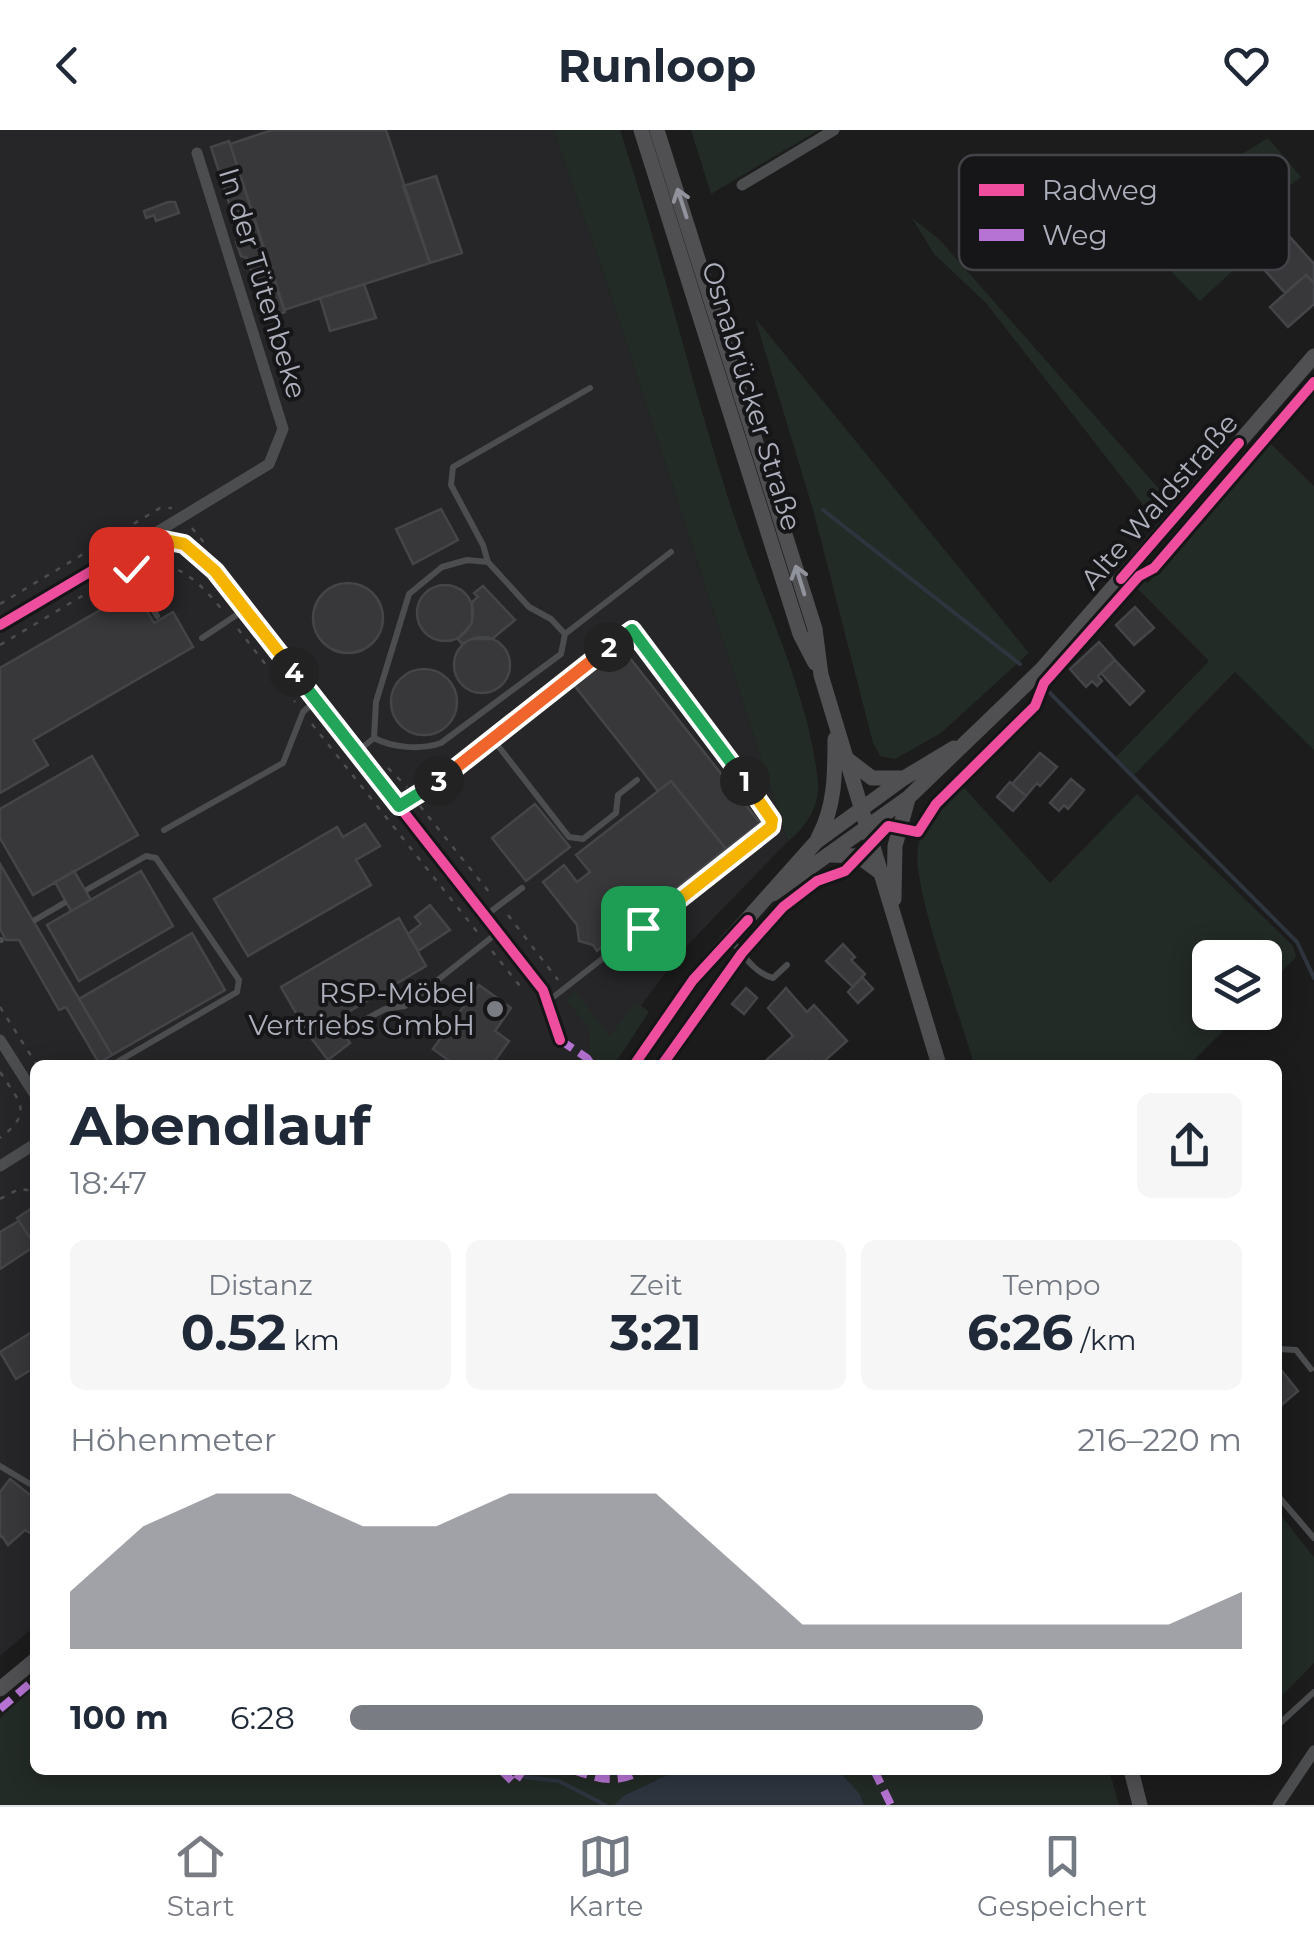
<!DOCTYPE html>
<html lang="de">
<head>
<meta charset="utf-8">
<style>
	body { margin:0; font-family:Montserrat,sans-serif; background:#f6f6f7; color:#1f2937; height:100vh; display:flex; flex-direction:column; font-size:38px; white-space:nowrap }
	* { box-sizing:border-box; margin:0 }
	p { font-size:32px; color:#747a83 }
	.icon { flex:none; width:55px; height:55px; fill:none; stroke:currentColor; stroke-width:2; stroke-linecap:round; stroke-linejoin:round }
	.map { position:relative; flex:1; overflow:hidden }
	.details { position:absolute; left:30px; top:930px; width:1252px; height:715px; display:flex; flex-direction:column; background:#fff; border-radius:15px; box-shadow:0 5px 25px #0003 }
	.details>* { flex:none }
	.buttons { position:absolute; left:1192px; top:810px; display:grid; gap:20px }
	.buttons a { display:grid; place-items:center; width:90px; height:90px; border-radius:15px; background:#fff; box-shadow:0 5px 25px #0003; font-size:50px }
	.pin { position:absolute; display:grid; place-items:center; width:85px; height:85px; color:#fff; margin:-42px; border-radius:20px; box-shadow:0 5px 15px #0006 }
	.km { position:absolute; width:50px; height:50px; margin:-25px; border-radius:50%; background:#222; color:#fff; font-size:28px; line-height:50px; text-align:center }
	.round { display:grid; place-items:center; flex:none; width:105px; height:105px; border-radius:15px; background:#f6f6f7 }
	.overview { display:flex; align-items:center; justify-content:space-between; height:170px; padding:0 40px }
	h1 { font-size:55px; font-weight:700; line-height:75px }
	.metrics { display:grid; grid-template-columns:repeat(3,1fr); gap:15px; height:170px; padding:10px 40px }
	.metrics div { display:grid; align-content:center; border-radius:15px; background:#f6f6f7; text-align:center }
	.metrics b { font-size:50px; font-weight:700 }
	.metrics small { font-size:28px; font-weight:400 }
	.metrics p { font-size:28px }
	.chart { height:280px; padding:20px 40px }
	.chart p { display:flex; justify-content:space-between }
	.chart svg { width:100%; height:180px; margin-top:10px; fill:#7a7c84; opacity:.7 }
	ul { padding:0 40px; list-style:none; font-size:32px }
	li { display:grid; grid-template-columns:160px 120px 1fr; align-items:center; height:75px }
	li i { height:25px; border-radius:12px; background:#7a7c84 }
	header { display:flex; justify-content:space-between; align-items:center; height:130px; padding:0 40px; background:#fff; font-size:45px; font-weight:700 }
	.tabs { display:flex; justify-content:space-around; align-items:center; height:140px; border-top:2px solid #e0e1e3; background:#fff; font-size:28px; color:#747a83 }
	.tabs a { display:grid; justify-items:center; gap:5px }
	.tabs .active { color:#7a7c84 }
	.map>svg:first-child { display:block }
	.built { fill:#262628 }
	.green { fill:#232b26 }
	.water { fill:#2e353f }
	.lines { fill:none; stroke-linecap:round; stroke-linejoin:round }
	.stream { stroke:#2e353f; stroke-width:4 }
	.building { fill:#38383a; stroke:#444548; stroke-width:2.5 }
	.path { stroke:#4d4d51; stroke-width:2.5; stroke-dasharray:5 8; stroke-linecap:butt }
	.lane { stroke:#4c4d4f; stroke-width:6 }
	.street { stroke:#4c4d4f; stroke-width:11 }
	.secondary { stroke:#505053; stroke-width:15 }
	.quiet { stroke:#b673d3; stroke-width:8; stroke-dasharray:15 8; stroke-linecap:butt }
	.cycleway-casing { stroke:#161618; stroke-width:16 }
	.cycleway { stroke:#ef4d9e; stroke-width:10 }
	.oneway { stroke:#91939c }
	.split-1-casing { stroke:#fff; stroke-width:20 }
	.split-2-casing { stroke:#fff; stroke-width:20 }
	.split-3-casing { stroke:#fff; stroke-width:20 }
	.split-4-casing { stroke:#fff; stroke-width:20 }
	.split-5-casing { stroke:#fff; stroke-width:20 }
	.split-1 { stroke:#f5b400; stroke-width:12 }
	.split-2 { stroke:#22a559; stroke-width:12 }
	.split-3 { stroke:#f0652b; stroke-width:12 }
	.split-4 { stroke:#22a559; stroke-width:12 }
	.split-5 { stroke:#f5b400; stroke-width:12 }
	.poi-dot { fill:#7a7c84; stroke:#161618; stroke-width:4 }
	.labels { text-anchor:middle; dominant-baseline:central; stroke-width:8; stroke-linejoin:round; paint-order:stroke }
	.street-label { font-size:28px; fill:#adb0bc; stroke:#161618 }
	.poi-label { font-size:28px; fill:#adb0bc; stroke:#161618; text-anchor:end }
	.key { fill:#161618; stroke:#434449; stroke-width:2.5 }
	.key-label { font-size:28px; fill:#adb0bc }
</style>
</head>
<body>
<header><svg class="icon" aria-label="back" viewBox="0 0 24 24"><path d="M15 5l-7 7 7 7"/></svg>Runloop<svg class="icon" aria-label="heart" viewBox="0 0 24 24"><path d="M12 20l-8-8c-3-5 5-10 8-4 3-6 11-1 8 4z"/></svg></header>
<div class="map">
<svg width="1314" height="1675" viewBox="0 0 1314 1675">
	<rect width="100%" height="100%" fill="#1c1c1c"/>
	<path class="built" d="M0,0H553L605,148L788,711L682,821L597,935H35V1496L0,1526Z"/>
	<path class="green" d="M553,0H620C662,127 692,258 734,386C762,469 810,566 818,653C820,676 805,698 788,711L605,148Z
		M691,0H819L711,64Z
		M1268,8L1301,47L1233,98L1251,124L1200,171L1126,95Z
		M912,88L939,109L1168,369L1155,390L986,173L934,124Z
		M755,188L1029,523L941,603L895,629L880,626L873,613L814,383Z
		M1269,312L1314,356V620L1235,542L1134,645L1116,627L1209,531L1136,457L1142,449L1148,453Z
		M959,652L1050,753L1137,664L1293,816L1296,827L1265,858V828H1210V882L1241,883L1189,935H974C962,888 911,758 918,717C923,692 942,670 959,652Z
		M575,861L610,906L636,872L649,882L614,935H578C603,911 585,890 565,870Z
		M1278,1382L1314,1427V1533L1278,1570Z
		M35,1557V1640H678L623,1666L614,1675H0V1588Z
		M838,1640H1109L1119,1675H864L860,1664Z"/>
	<path class="water" d="M678,1640H838L860,1664L864,1675H614L623,1666Z"/>
	<g class="lines">
		<path class="stream" d="M823,380L1020,534
			M1047,560L1297,812L1314,848
			M516,1640L525,1647L559,1651L605,1675"/>
	</g>
	<path class="building" d="M272,0H386L430,133L284,180L230,14Z
		M229,11L285,182L266,188L247,128L241,126L236,112L240,107L211,17Z
		M436,46L462,123L430,133L403,56Z
		M168,72H175L179,83L156,91L154,85L146,88L144,81Z
		M1290,107L1314,134V153L1306,145L1285,163L1260,135Z
		M1306,145L1314,153V174L1288,197L1270,177Z
		M364,154L376,188L330,201L320,168Z
		M441,379L458,410L413,434L396,399Z
		M313 488a35 35 0 1 1 70 0a35 35 0 1 1-70 0Z
		M417 483a28 28 0 1 1 56 0a28 28 0 1 1-56 0Z
		M483,456L515,490L492,509H471L462,514L458,509L472,493V472L478,467L474,463Z
		M135,460L154,493L173,482L193,517L33,610L48,635L0,663V538Z
		M1135,477L1154,498L1134,515L1116,495Z
		M454 535a28 28 0 1 1 56 0a28 28 0 1 1-56 0Z
		M1099,512L1115,530L1098,546L1102,551L1097,556L1092,551L1086,557L1070,539Z
		M622,518L760,693L726,719L671,651L658,661L574,555Z
		M1115,530L1144,561L1130,575L1101,543Z
		M391 572a33 33 0 1 1 66 0a33 33 0 1 1-66 0Z
		M1040,623L1057,637L1040,656L1037,653L1026,666L1012,654Z
		M92,626L138,705L33,765L0,708V679Z
		M1071,649L1084,660L1068,679L1064,675L1059,681L1050,673Z
		M671,651L726,719L631,794L618,778L605,788L618,804L597,821L593,815L579,811L577,795L543,752L564,735L577,752L590,742L576,725Z
		M1010,652L1026,666L1013,681L997,667Z
		M535,674L570,717L526,751L492,708Z
		M365,694L380,716L356,730L371,755L248,826L214,769L337,697L343,707Z
		M0,734L112,925L99,933L66,877L59,880L19,810H6L0,799Z
		M74,741L91,770L71,781L55,752Z
		M141,741L173,796L79,851L47,795Z
		M430,775L450,800L418,821L408,804L421,794L415,787Z
		M399,788L426,836L333,891L350,913L328,930L308,904L281,857Z
		M192,803L225,860L112,925L79,869Z
		M843,814L855,827L851,830L865,844L853,857L826,831Z
		M862,847L873,859L858,873L848,862Z
		M479,855L511,878L495,901L509,911L492,935H455L433,919Z
		M746,858L757,868L744,884L732,874Z
		M786,858L807,882L814,875L847,911L820,935L811,930L806,935H761L793,906L768,878Z
		M35,1076V1116L17,1088Z
		M19,1091L35,1116L0,1139V1102Z
		M35,1200V1237L16,1249L0,1222Z
		M1278,1236L1298,1261L1278,1278Z
		M10,1349L35,1369V1406L25,1400L8,1415L2,1406L0,1407V1362Z"/>
	<g class="lines">
		<path class="path" d="M192,398L206,415
			M140,436C178,428 201,454 224,482
			M0,474L160,378H172
			M238,499L295,572
			M0,515L119,444
			M312,594L478,803
			M388,638L407,657
			M420,676L493,767
			M508,785L558,850
			M492,821L520,856L522,854
			M0,877L37,935
			M0,942C20,973 34,982 0,1008
			M0,1069L19,1059L35,1061"/>
		<path class="lane" d="M118,425L134,443L157,486
			M488,432L483,415L451,355L453,337L590,258
			M565,504L671,422
			M202,508L244,480
			M492,608L632,499L772,690L771,697L547,872
			M358,621L374,608C393,618 421,620 441,613L561,524L565,504L551,489L529,477L488,432L467,430L442,437L409,464L376,572L374,608
			M400,676L437,652L492,608L569,707L583,709L616,683L618,665L637,650
			M164,700L283,633L303,582L315,571
			M88,759L146,726L156,728L239,850L237,862L112,935
			M485,786L522,758
			M35,790L64,773
			M0,810H1
			M731,810C743,824 754,843 773,848L787,835
			M355,895L385,879L405,876L497,803
			M1278,1219L1296,1220L1311,1239
			M0,1336L35,1357
			M1278,1366L1314,1408
			M1278,1595L1314,1562"/>
		<path class="street" d="M742,55L834,0
			M149,407L269,334L283,299L197,23
			M0,495L149,407L185,415L215,441L543,860L560,910
			M0,910L35,965
			M0,1036L35,1014
			M1278,1675L1314,1621"/>
		<path class="secondary" d="M641,0L800,504L815,533
			M657,0L815,499L821,545L939,935
			M847,629L872,648H904
			M818,708C835,677 835,645 835,609
			M831,725L858,726L881,743
			M773,764L909,667L1042,539L1314,226
			M894,769L895,716L908,669
			M634,935L693,850L816,712L904,648L954,618
			M0,1559L35,1530
			M1131,1640L1140,1675"/>
		<path class="quiet" d="M560,910L587,928L592,935
			M0,1579L35,1549
			M501,1640L514,1653L523,1640
			M573,1640C600,1649 616,1655 643,1640
			M874,1640L891,1675"/>
		<defs>
			<path id="cycleway" d="M1121,449L1239,313
				M0,495L149,407L185,415L215,441L543,860L560,910
				M634,935L693,850L748,790
				M662,935L742,823L783,777L817,751L845,741L888,696L918,702L936,674L1035,576L1044,553L1139,446L1154,438L1314,252"/>
		</defs>
		<use href="#cycleway" class="cycleway-casing"/>
		<use href="#cycleway" class="cycleway"/>
	</g>
	<defs><path id="oneway-shaft" d="M-6 0H5M1.5-3L5.5 0L1.5 3" fill="none" stroke-width="1.6" stroke-linecap="round" stroke-linejoin="round" transform="scale(2.5)"/></defs>
	<g class="oneway">
		<use href="#oneway-shaft" transform="translate(682 73) rotate(-108)"/>
		<use href="#oneway-shaft" transform="translate(800 450) rotate(-107)"/>
	</g>
	<g class="lines">
		<defs>
			<path id="split-1" d="M643,798L771,697L772,690L745,651"/>
			<path id="split-2" d="M609,517L632,500L745,651"/>
			<path id="split-3" d="M439,651L609,517"/>
			<path id="split-4" d="M294,542L399,676L439,651"/>
			<path id="split-5" d="M131,439L118,425L149,407L184,414L215,441L294,542"/>
		</defs>
		<use href="#split-1" class="split-1-casing"/>
		<use href="#split-2" class="split-2-casing"/>
		<use href="#split-3" class="split-3-casing"/>
		<use href="#split-4" class="split-4-casing"/>
		<use href="#split-5" class="split-5-casing"/>
		<use href="#split-1" class="split-1"/>
		<use href="#split-2" class="split-2"/>
		<use href="#split-3" class="split-3"/>
		<use href="#split-4" class="split-4"/>
		<use href="#split-5" class="split-5"/>
	</g>
	<circle class="poi-dot" cx="495" cy="879" r="10"/>
	<g class="labels">
		<g class="street-label">
			<text transform="translate(263 153) rotate(73)">In der Tütenbeke</text>
			<text transform="translate(752 266) rotate(73)">Osnabrücker Straße</text>
			<text transform="translate(1159 371) rotate(-49)">Alte Waldstraße</text>
		</g>
		<g class="poi-label">
			<text x="475" y="863">RSP-Möbel<tspan x="475" dy="32">Vertriebs GmbH</tspan></text>
		</g>
	</g>
	<rect x="959" y="25" width="330" height="115" rx="15" class="key"/>
	<rect x="979" y="54" width="45" height="12" fill="#ef4d9e"/>
	<rect x="979" y="99" width="45" height="12" fill="#b673d3"/>
	<g class="key-label">
		<text x="1042" y="70">Radweg</text>
		<text x="1042" y="115">Weg</text>
	</g>
</svg>
<div class="buttons">
<a><svg class="icon" aria-label="layers" viewBox="0 0 24 24"><path d="M12 4l9 5-9 5-9-5zM3 14l9 5 9-5"/></svg></a>
</div>
<div class="pin" style="left:643px;top:798px;background:#1e9e55"><svg class="icon" aria-label="arrive" viewBox="0 0 24 24"><path d="M6 21V4h12l-3 4 3 4H6"/></svg></div>
<div class="pin" style="left:131px;top:439px;background:#d93025"><svg class="icon" aria-label="check" viewBox="0 0 24 24"><path d="M5 12l5 5 9-10"/></svg></div>
<b class="km" style="left:745px;top:651px">1</b>
<b class="km" style="left:609px;top:517px">2</b>
<b class="km" style="left:439px;top:651px">3</b>
<b class="km" style="left:294px;top:542px">4</b>
<section class="details">
<div class="overview"><div><h1>Abendlauf</h1><p>18:47</p></div><a class="round"><svg class="icon" aria-label="share" viewBox="0 0 24 24"><path d="M12 15V3M7 8l5-5 5 5M5 13v7h14v-7"/></svg></a></div>
<div class="metrics">
<div><p>Distanz</p><b>0.52<small> km</small></b></div>
<div><p>Zeit</p><b>3:21</b></div>
<div><p>Tempo</p><b>6:26<small> /km</small></b></div>
</div>
<div class="chart"><p><span>Höhenmeter</span>216–220 m</p>
<svg viewBox="0 0 160 44" preserveAspectRatio="none"><path d="M0 44V30L10 14L20 6L30 6L40 14L50 14L60 6L70 6L80 6L90 22L100 38L110 38L120 38L130 38L140 38L150 38L160 30V44z"/></svg>
</div>
<ul>
<li><b>100 m</b>6:28<i style="width:71%"></i></li>
</ul>
</section>
</div>
<nav class="tabs">
<a class="active"><svg class="icon" aria-label="home" viewBox="0 0 24 24"><path d="M3 11l9-7 9 7M6 9v11h12V9"/></svg>Start</a>
<a><svg class="icon" aria-label="map" viewBox="0 0 24 24"><path d="M3 6l6-2 6 2 6-2v14l-6 2-6-2-6 2zM9 4v14M15 6v14"/></svg>Karte</a>
<a><svg class="icon" aria-label="saved" viewBox="0 0 24 24"><path d="M7 4h10v16l-5-4-5 4z"/></svg>Gespeichert</a>
</nav>
</body>
</html>
